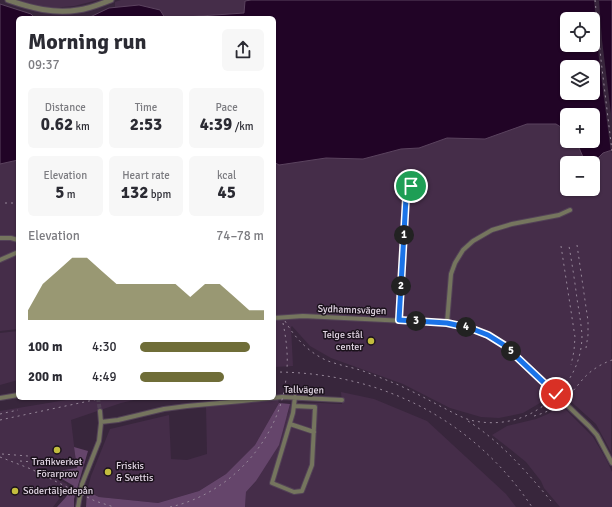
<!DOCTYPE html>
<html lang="en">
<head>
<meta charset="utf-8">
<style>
	body { margin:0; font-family:Signika,sans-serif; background:#f7f7f7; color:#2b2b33; height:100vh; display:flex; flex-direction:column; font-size:15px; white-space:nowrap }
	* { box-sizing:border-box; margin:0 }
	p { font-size:13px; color:#7c7c81 }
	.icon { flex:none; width:22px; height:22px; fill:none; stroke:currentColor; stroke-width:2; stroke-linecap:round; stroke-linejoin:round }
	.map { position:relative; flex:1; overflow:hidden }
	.details { position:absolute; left:16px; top:16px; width:260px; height:384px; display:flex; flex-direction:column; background:#fff; border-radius:6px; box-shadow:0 1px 3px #0004 }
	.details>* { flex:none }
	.fabs { position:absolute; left:560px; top:12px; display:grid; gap:8px }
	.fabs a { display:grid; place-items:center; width:40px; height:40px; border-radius:6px; background:#fff; box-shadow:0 1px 3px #0004; font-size:20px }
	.pin { position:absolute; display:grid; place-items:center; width:34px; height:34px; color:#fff; margin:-17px; border:2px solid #fff; border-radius:50%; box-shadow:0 1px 4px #0007 }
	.km { position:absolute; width:20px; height:20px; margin:-10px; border-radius:50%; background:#222; color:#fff; font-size:11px; line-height:20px; text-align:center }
	.round { display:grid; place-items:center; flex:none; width:42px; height:42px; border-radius:6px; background:#f7f7f7 }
	.head { display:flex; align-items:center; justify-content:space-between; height:68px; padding:0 12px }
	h1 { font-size:22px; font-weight:800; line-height:30px }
	.stats { display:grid; grid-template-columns:repeat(3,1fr); gap:6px; height:68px; padding:4px 12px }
	.stats div { display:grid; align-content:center; border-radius:6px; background:#f7f7f7; text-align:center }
	.stats b { font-size:17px; font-weight:800 }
	.stats small { font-size:11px; font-weight:400 }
	.stats p { font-size:11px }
	.chart { height:112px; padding:8px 12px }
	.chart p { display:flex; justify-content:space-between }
	.chart svg { width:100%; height:72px; margin-top:4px; fill:#6f6d38; opacity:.7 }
	ul { padding:0 12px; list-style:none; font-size:13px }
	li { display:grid; grid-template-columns:64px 48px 1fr; align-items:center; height:30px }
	li i { height:10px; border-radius:5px; background:#6f6d38 }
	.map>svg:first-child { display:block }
	.built { fill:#452d49; fill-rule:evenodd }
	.green { fill:#65456b }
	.water { fill:#210426; stroke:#5b435f; fill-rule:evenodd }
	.pier { fill:#38263c }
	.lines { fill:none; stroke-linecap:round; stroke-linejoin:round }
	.minor-tunnel { stroke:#514055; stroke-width:4; stroke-dasharray:4 2; stroke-linecap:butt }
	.minor-casing { stroke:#534257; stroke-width:6 }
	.tertiary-casing { stroke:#534257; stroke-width:7 }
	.minor { stroke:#75755e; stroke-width:4 }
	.tertiary { stroke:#75755e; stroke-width:5 }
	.rail { stroke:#968799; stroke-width:1; stroke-dasharray:2 4; stroke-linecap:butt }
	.route-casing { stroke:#fff; stroke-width:8 }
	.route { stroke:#1a73e8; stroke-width:5 }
	.poi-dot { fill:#c3bd3e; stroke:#1b121c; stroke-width:1.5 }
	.labels { text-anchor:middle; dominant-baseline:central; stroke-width:3; stroke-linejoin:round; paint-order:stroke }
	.street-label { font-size:10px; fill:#e1d5e3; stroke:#1b121c }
	.poi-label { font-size:10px; fill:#e1d5e3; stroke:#1b121c; text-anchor:start }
</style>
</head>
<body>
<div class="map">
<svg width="612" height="507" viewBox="0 0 612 507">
	<rect width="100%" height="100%" fill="#38263c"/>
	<path class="built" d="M18,0H98L74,6L51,8L32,5Z
		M121,0H245L244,13L171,18H165L160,10L115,7V2Z
		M527,124H556L567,131V141H576L583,157L603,153L612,150L611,452L596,424L556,388L550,393L545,400L523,413L499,418L481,417L450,408L403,384L331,358L310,346L292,326L291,327L293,366L274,367V162L279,165L326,158L363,159L401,149L419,148L447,138L485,139ZM567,163H593V189H567Z
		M18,160V329L0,331V164Z
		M18,331V380L0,385V333Z
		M341,392L374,399L427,421L506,494L516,507H245L246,492L256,481L288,413L290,404L320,403L342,404Z
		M78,398H134V400L121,403L71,420L76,462L40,469L45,473L67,484L68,487L53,507H0V411Z
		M278,400L279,403L255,445L226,474L199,491L158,503L99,497L87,491L91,476L110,429L169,415L171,459L187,460L207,454L206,406Z
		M561,405L593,437L606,459L612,472V507H560L544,488L541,481L526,462L510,449L492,435L507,426L536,419L548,414Z"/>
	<path class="green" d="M279,403L290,404L279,445L256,481L246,492L245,507H86L87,491L99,497L158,503L199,491L226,474L255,445Z
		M74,447L88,451L74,499V507H57L66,497L74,486L52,473L58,471L77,468Z"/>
	<path class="water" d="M251,0H612V150L603,153L594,162L583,157L576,141H593V115H567V131L556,124H527L485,139L447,138L419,148L401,149L363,159L326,158L279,165L274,162V18H171L244,13L245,1ZM567,19H593V45H567ZM567,67H593V93H567Z
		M0,4L31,14L35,18H18V160L0,164Z
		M139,5L160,10L165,18H88L109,8Z"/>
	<path class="pier" d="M594,0H599L602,40L612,122V152L611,153L599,59Z"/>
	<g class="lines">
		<path class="minor-tunnel" d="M98,398L100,411"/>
		<defs>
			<path id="minor" d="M0,238H11L18,240
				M0,260L18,252
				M274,318L303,316L447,323L470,328L488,335L504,345L589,426L597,435L612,463
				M399,320L406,198C408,190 410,185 418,183
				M447,323L451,274L455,263L463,250L473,241L492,230L512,224L559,215L570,210
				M0,398L18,395
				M294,406L315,407L312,465L302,491L294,492L272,483L293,413L295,397
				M101,422L118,420L164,409L187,406L242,401L282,397L342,400
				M290,424L314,432
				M78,507L82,484L99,441L101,423L100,411"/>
			<path id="tertiary" d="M8,0C31,8 54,14 78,10C89,9 100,4 111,0"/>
		</defs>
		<use href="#minor" class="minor-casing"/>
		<use href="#tertiary" class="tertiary-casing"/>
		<use href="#minor" class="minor"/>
		<use href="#tertiary" class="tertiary"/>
		<path class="rail" d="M595,0L601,60L612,151
			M5,203H18
			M577,245L588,321V335L586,348
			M561,246L575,337L574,351L571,365
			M285,321C295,338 309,353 328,361C339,365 350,367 360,370C372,374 383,379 394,383C410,390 425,398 440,406C450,411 460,417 470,420C494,426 520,422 540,408C565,392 582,366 582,335C581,323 579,311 577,299C575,282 572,264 569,246
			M283,323C286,338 288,353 287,368
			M274,372C380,372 473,419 532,507
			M0,414L18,410
			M534,416C545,413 556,408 564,400C571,394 577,386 583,379C591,370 601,364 612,360
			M0,420L103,398
			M468,421C501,442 526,471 551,501
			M2,454L28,456
			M0,457L31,469L95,501L114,507
			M20,461L33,462L53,461
			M170,507C230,494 279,440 286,379"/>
	</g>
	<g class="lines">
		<defs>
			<path id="route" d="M411,186L408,190L406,198L399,320L447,323L470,328L488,335L504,345L556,394"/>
		</defs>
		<use href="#route" class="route-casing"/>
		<use href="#route" class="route"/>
	</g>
	<g class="poi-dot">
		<circle cx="371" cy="341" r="4"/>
		<circle cx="57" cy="450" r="4"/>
		<circle cx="108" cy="472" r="4"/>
		<circle cx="15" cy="491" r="4"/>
	</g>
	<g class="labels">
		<g class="street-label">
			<text transform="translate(352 310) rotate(2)">Sydhamnsvägen</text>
			<text transform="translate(304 390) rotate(1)">Tallvägen</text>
		</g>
		<g class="poi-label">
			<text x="363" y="335" text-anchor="end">Telge stål<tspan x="363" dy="12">center</tspan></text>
			<text x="57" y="462" text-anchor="middle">Trafikverket<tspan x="57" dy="12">Förarprov</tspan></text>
			<text x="116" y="466">Friskis<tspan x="116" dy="12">&amp; Svettis</tspan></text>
			<text x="23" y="491">Södertäljedepån</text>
		</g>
	</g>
</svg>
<div class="fabs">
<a><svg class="icon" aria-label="locate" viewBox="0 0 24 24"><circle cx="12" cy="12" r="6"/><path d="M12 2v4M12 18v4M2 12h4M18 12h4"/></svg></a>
<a><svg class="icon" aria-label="layers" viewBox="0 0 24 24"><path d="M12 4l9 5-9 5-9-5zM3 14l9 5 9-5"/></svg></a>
<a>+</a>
<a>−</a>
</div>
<div class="pin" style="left:411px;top:186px;background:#1e9e55"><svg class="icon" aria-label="arrive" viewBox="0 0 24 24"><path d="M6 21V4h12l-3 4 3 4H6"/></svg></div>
<div class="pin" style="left:556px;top:394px;background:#d93025"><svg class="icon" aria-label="check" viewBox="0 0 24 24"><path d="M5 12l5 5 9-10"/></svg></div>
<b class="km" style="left:404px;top:235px">1</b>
<b class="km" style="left:401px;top:286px">2</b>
<b class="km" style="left:416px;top:321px">3</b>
<b class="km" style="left:466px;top:327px">4</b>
<b class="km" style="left:511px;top:351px">5</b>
<section class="details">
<div class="head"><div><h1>Morning run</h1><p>09:37</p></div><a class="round"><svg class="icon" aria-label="share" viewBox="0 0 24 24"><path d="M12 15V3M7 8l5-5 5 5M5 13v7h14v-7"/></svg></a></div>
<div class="stats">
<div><p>Distance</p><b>0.62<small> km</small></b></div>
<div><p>Time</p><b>2:53</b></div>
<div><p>Pace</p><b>4:39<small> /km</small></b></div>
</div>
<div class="stats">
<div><p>Elevation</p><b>5<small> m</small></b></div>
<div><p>Heart rate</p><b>132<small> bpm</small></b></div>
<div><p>kcal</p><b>45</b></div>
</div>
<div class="chart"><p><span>Elevation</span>74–78 m</p>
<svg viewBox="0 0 160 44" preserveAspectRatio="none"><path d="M0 44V38L10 22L20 14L30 6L40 6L50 14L60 22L70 22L80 22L90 22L100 22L110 30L120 22L130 22L140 30L150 38L160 38V44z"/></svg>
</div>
<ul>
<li><b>100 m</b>4:30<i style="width:89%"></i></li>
<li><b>200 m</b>4:49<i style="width:68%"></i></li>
</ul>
</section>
</div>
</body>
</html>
